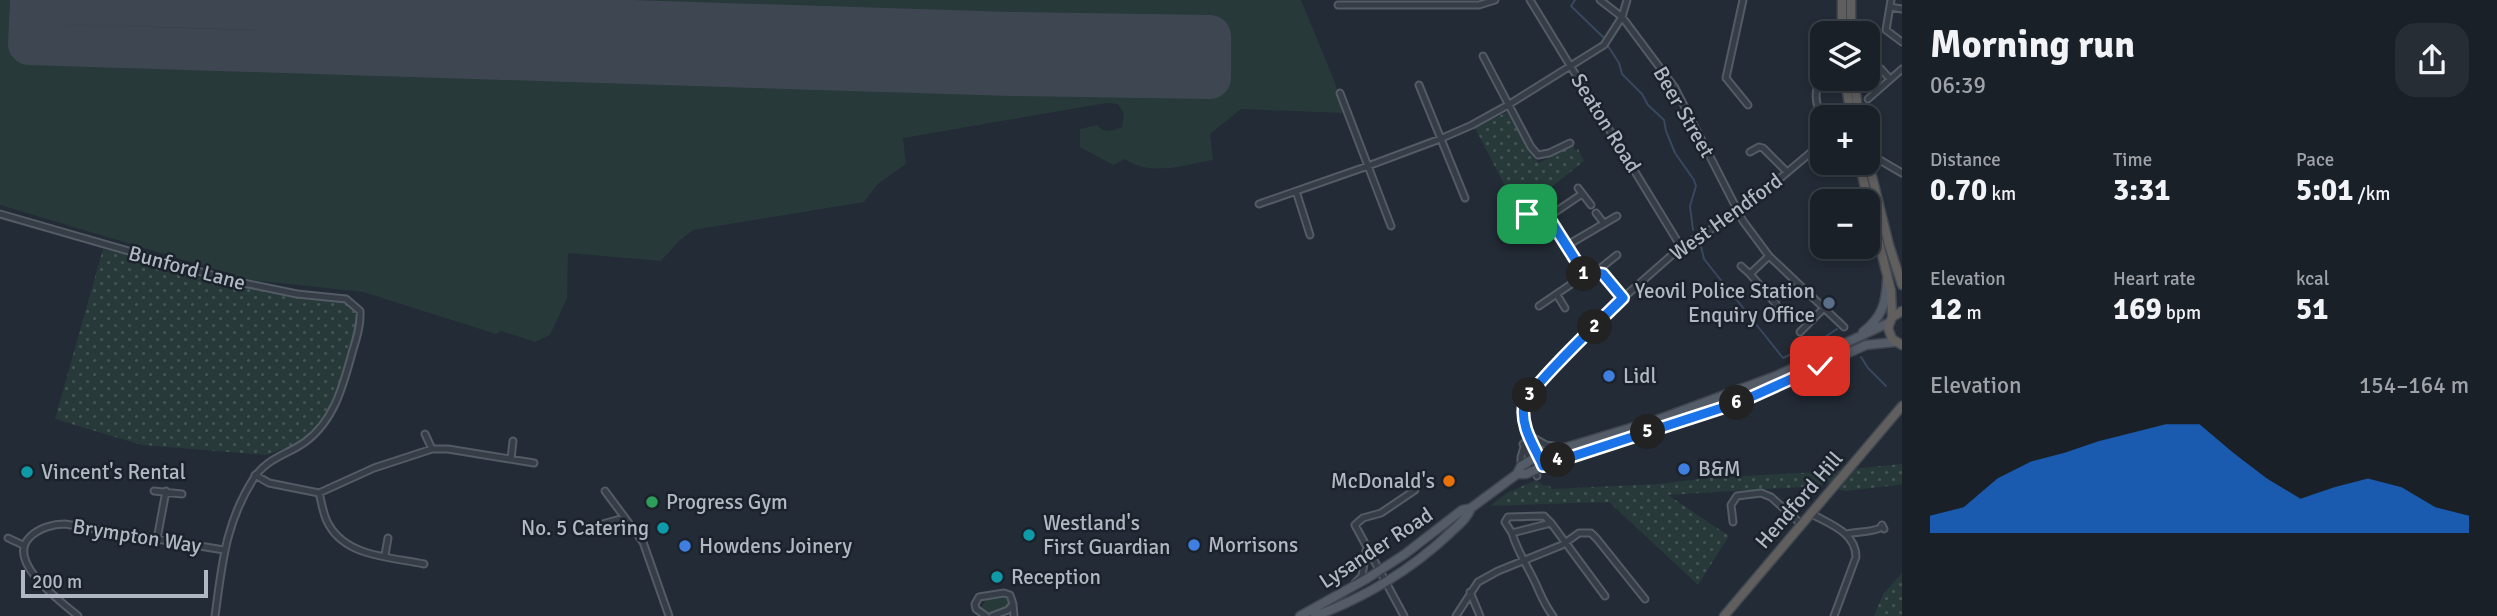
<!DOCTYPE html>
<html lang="en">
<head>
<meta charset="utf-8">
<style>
	body { margin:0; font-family:Signika,sans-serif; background:#272d34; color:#f1f3f6; height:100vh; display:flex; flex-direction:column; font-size:26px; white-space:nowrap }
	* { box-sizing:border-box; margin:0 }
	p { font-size:23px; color:#9fa3a8 }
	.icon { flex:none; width:38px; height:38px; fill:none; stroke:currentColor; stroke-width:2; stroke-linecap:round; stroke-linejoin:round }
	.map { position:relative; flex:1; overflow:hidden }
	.drawer { display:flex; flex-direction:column; background:#1a2028; width:595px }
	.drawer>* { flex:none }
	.buttons { position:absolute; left:1810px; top:21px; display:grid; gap:14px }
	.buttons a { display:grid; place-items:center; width:70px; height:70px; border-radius:14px; background:#1a2028; box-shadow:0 4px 10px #0003,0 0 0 2px #383e45; font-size:35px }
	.scale { position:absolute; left:21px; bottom:18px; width:187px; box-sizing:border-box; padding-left:7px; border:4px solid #b0b8c3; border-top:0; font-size:19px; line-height:24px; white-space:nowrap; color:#b0b8c3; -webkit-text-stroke:5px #1b222b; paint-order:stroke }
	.pin { position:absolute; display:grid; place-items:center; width:60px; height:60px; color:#fff; margin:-30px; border-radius:14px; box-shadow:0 4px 10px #0006 }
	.km { position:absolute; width:35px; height:35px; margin:-18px; border-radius:50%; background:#222; color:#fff; font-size:19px; line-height:35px; text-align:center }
	.round { display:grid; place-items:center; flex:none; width:74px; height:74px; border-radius:21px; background:#272d34 }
	.overview { display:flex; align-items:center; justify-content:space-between; height:119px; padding:0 28px }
	h1 { font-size:38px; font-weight:800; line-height:52px }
	.metrics { display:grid; grid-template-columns:repeat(3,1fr); gap:10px; height:119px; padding:7px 28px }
	.metrics div { display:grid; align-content:center }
	.metrics b { font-size:30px; font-weight:800 }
	.metrics small { font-size:19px; font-weight:400 }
	.metrics p { font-size:19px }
	.chart { height:196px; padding:14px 28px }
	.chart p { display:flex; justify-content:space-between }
	.chart svg { width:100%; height:126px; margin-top:7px; fill:#1a73e8; opacity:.7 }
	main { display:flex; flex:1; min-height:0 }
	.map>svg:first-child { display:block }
	.grass { fill:#273939 }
	.park { fill:url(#park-dots) }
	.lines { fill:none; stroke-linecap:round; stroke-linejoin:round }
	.stream { stroke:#39485e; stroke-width:2 }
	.runway { stroke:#3e4652; stroke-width:42 }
	.minor-casing { stroke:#535b64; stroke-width:9 }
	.primary-casing { stroke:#3f4650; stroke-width:11 }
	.trunk-casing { stroke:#404851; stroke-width:11 }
	.minor { stroke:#363d47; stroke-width:5 }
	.primary { stroke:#545c67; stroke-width:8 }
	.trunk { stroke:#605f5e; stroke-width:8 }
	.route-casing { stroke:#fff; stroke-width:14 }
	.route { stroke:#1a73e8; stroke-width:9 }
	.service-dot { fill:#5c6f8a; stroke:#1b222b; stroke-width:2.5 }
	.shop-dot { fill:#3f7fe0; stroke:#1b222b; stroke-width:2.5 }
	.culture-dot { fill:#0f9aa8; stroke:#1b222b; stroke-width:2.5 }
	.food-dot { fill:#e8710a; stroke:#1b222b; stroke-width:2.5 }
	.leisure-dot { fill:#2e9e5b; stroke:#1b222b; stroke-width:2.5 }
	.labels { text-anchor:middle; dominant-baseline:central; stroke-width:5; stroke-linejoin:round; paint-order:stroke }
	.street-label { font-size:21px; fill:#b0b8c3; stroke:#1b222b }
	.poi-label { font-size:21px; fill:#b0b8c3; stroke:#1b222b; text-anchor:start }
</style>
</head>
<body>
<main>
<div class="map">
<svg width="1902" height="616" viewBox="0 0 1902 616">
	<defs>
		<pattern id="park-dots" width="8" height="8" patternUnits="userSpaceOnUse" patternTransform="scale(1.75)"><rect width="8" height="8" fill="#273939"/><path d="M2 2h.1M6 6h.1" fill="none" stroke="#445454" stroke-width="1.8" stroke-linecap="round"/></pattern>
	</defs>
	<rect width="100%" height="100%" fill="#232b36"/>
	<path class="grass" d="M0,0H1301L1334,80L1344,113L1241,109L1210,134L1213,160C1184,165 1150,177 1125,159L1113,165L1080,147V129L1097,125C1105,134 1112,131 1122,127L1124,114L1118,104L1107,103L903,138L906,164L878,184L864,202L693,230L679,241L661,261L568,253L567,298L550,335L535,342L501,331L496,334L363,292L251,280L0,205Z
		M1006,598L1009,603C1001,613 990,616 981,607L986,600Z"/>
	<path class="park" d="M1507,112L1531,155L1539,163L1573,145L1575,150L1578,149L1584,161L1519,213L1475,128Z
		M103,249C168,266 232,287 299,295C314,297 339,296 352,306L355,311L356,322L339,385L330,407L320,424L300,443L266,455L142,445L55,419Z
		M1902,464V484L1897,485L1846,491L1840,490L1828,483L1819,486L1668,495L1729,536L1698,585L1609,502L1490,506L1507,493L1536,480L1543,485L1550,486L1551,489L1659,484L1708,478L1819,472Z
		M1902,573V616H1874L1883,594Z"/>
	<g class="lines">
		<path class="stream" d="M1575,0L1571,6L1603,37
			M1608,46L1619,63L1622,74L1642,94L1648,105L1664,120L1666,131L1675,153L1694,180L1696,186L1690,206L1693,230
			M1700,242L1704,259L1783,358L1819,341L1837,329
			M1861,357L1868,368L1886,386"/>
		<path class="runway" d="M31,2L1013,33L1012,75L29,44Z
			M1013,33L1210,36V78L1012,75Z"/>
		<defs>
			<path id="minor" d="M1530,0L1681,247
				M1600,0L1622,17L1675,88L1743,221L1769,256L1844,327
				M1891,0L1886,30L1902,42
				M1338,5H1479L1495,0
				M1890,7L1902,9
				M1483,56L1531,147L1538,155L1549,153L1570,143
				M1867,60L1881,69L1890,79
				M1822,76C1814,89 1814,104 1823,117
				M1726,78L1743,0
				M1726,78L1748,105
				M1419,85L1465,198
				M1340,93L1391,226
				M1868,99L1902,69
				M1750,152L1759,147L1763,148L1787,172
				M1878,159L1902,173
				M1578,188L1591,205
				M1296,191L1310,235
				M1259,204L1368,166L1440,139L1472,125L1508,105L1604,45L1622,17L1627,0
				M1596,213L1603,222
				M0,214L229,280L297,294L346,299L360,311C361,325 356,340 352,353C343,386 334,421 305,442C287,455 267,458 254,478C225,523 222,565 215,616
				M1505,215L1515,231
				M1549,218L1585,275
				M1510,224L1531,213L1539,223L1582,194
				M1566,246L1617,216
				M1741,266L1750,274L1776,304
				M1597,271L1617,255
				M1750,274L1769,256
				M1557,295L1565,308
				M1539,306L1589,272L1603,274L1623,298
				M1800,332L1824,308
				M425,434L432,449
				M1530,436L1546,445L1559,447
				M1523,444L1537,476
				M511,459L513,441
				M1521,466V457L1528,434
				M1543,466L1523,420L1524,402L1543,378L1623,298L1681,247L1740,212L1822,143
				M255,475L269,483L319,493L374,468L432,449H448L534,463
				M154,491L182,494
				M605,491L643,542L669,616
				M319,493C322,503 323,516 329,525C347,557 391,557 424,564
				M1810,513C1829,524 1856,532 1856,557L1834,616
				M1733,522L1731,505L1737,496L1761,493L1771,497L1801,524
				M599,525L624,518
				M1512,533L1505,522L1508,517L1544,516L1551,523
				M1847,534C1859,531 1869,533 1880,528L1882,525L1884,529
				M8,538L23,545
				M157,539L166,491
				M385,555L388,538
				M1355,583L1362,576L1366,551
				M1470,592L1480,616
				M1013,604L1014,616
				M78,616C60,601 5,561 30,537C39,528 53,524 65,524L224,550
				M986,616L976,609L975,604L979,597L1004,593L1010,595L1013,604L1008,610L992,616
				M1404,616L1355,525L1363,518L1381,513L1415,490
				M1456,616L1478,582L1498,571L1562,545L1579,533H1591L1597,539L1645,599
				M1553,616C1546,607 1543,600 1539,591C1531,571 1518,554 1512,533L1551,523L1605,596"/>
			<path id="primary" d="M1863,332C1882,317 1886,304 1887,280
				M1517,474H1526L1555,461L1740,402L1866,345L1895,342
				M1300,616L1368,578L1405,554L1462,510L1471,508L1517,474L1521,466L1538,456L1657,420L1776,376L1888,323
				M1315,616C1364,598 1412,569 1450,533C1458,525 1467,519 1471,508"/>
			<path id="trunk" d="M1842,0V33
				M1851,0V33
				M1845,79L1851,117
				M1854,79L1859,117
				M1867,156L1889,245L1902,285
				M1859,163L1891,291L1892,317
				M1902,311L1892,317L1888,328L1892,339L1902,345
				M1724,616L1902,406"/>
		</defs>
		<use href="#minor" class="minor-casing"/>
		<use href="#primary" class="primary-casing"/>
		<use href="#trunk" class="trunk-casing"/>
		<use href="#minor" class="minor"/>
		<use href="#primary" class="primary"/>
		<use href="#trunk" class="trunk"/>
	</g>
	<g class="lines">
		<defs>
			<path id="route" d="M1527,214L1534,215L1539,223L1549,218L1585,275L1589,272L1603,274L1623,298C1607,314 1527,390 1524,405C1520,427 1535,447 1543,466L1740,402L1820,366"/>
		</defs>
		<use href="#route" class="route-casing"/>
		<use href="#route" class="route"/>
	</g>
	<circle class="service-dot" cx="1829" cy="303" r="7"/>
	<g class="shop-dot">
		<circle cx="1609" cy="376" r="7"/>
		<circle cx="1684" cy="469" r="7"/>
		<circle cx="1194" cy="545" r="7"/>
		<circle cx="685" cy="546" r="7"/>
	</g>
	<g class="culture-dot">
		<circle cx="27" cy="472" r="7"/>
		<circle cx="663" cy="528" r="7"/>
		<circle cx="1029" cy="535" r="7"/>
		<circle cx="997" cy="577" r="7"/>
	</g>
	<circle class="food-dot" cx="1449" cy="481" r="7"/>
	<circle class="leisure-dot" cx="652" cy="502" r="7"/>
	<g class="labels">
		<g class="street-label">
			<text transform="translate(1684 112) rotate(60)">Beer Street</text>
			<text transform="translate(1606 123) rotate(58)">Seaton Road</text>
			<text transform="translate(1726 217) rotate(-36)">West Hendford</text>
			<text transform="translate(187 268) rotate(15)">Bunford Lane</text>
			<text transform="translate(1799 500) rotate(-49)">Hendford Hill</text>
			<text transform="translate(137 536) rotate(9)">Brympton Way</text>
			<text transform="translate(1376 548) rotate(-33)">Lysander Road</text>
		</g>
		<g class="poi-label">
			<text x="1815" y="291" text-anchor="end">Yeovil Police Station<tspan x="1815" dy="24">Enquiry Office</tspan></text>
			<text x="1623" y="376">Lidl</text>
			<text x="1698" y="469">B&amp;M</text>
			<text x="41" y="472">Vincent's Rental</text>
			<text x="1435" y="481" text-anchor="end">McDonald's</text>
			<text x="666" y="502">Progress Gym</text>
			<text x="1043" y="523">Westland's<tspan x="1043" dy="24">First Guardian</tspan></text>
			<text x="649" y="528" text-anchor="end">No. 5 Catering</text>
			<text x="1208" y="545">Morrisons</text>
			<text x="699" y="546">Howdens Joinery</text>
			<text x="1011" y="577">Reception</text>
		</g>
	</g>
</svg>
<div class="buttons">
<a><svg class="icon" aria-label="layers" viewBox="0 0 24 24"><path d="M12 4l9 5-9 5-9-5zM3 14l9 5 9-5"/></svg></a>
<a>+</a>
<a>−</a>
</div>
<div class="scale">200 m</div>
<div class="pin" style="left:1527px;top:214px;background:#1e9e55"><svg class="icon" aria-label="arrive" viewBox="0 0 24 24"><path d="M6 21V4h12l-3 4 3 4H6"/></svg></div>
<div class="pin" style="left:1820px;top:366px;background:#d93025"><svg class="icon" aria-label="check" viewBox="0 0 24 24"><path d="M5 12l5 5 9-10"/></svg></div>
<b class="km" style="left:1584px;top:274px">1</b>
<b class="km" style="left:1595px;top:327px">2</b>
<b class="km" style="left:1530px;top:395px">3</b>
<b class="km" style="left:1558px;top:460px">4</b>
<b class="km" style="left:1648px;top:432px">5</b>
<b class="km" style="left:1737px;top:403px">6</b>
</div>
<section class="drawer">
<div class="overview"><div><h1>Morning run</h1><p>06:39</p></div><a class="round"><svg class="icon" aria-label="share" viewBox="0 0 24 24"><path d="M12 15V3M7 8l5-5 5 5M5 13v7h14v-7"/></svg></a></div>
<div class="metrics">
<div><p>Distance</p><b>0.70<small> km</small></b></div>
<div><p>Time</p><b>3:31</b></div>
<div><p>Pace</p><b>5:01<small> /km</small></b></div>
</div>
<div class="metrics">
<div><p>Elevation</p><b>12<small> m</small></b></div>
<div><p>Heart rate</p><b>169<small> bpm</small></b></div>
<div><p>kcal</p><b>51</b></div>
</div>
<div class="chart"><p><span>Elevation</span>154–164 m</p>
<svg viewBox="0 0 160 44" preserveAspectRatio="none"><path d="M0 44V38L10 35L20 25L30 19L40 16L50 12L60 9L70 6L80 6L90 16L100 25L110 32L120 28L130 25L140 28L150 35L160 38V44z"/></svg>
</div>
</section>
</main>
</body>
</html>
